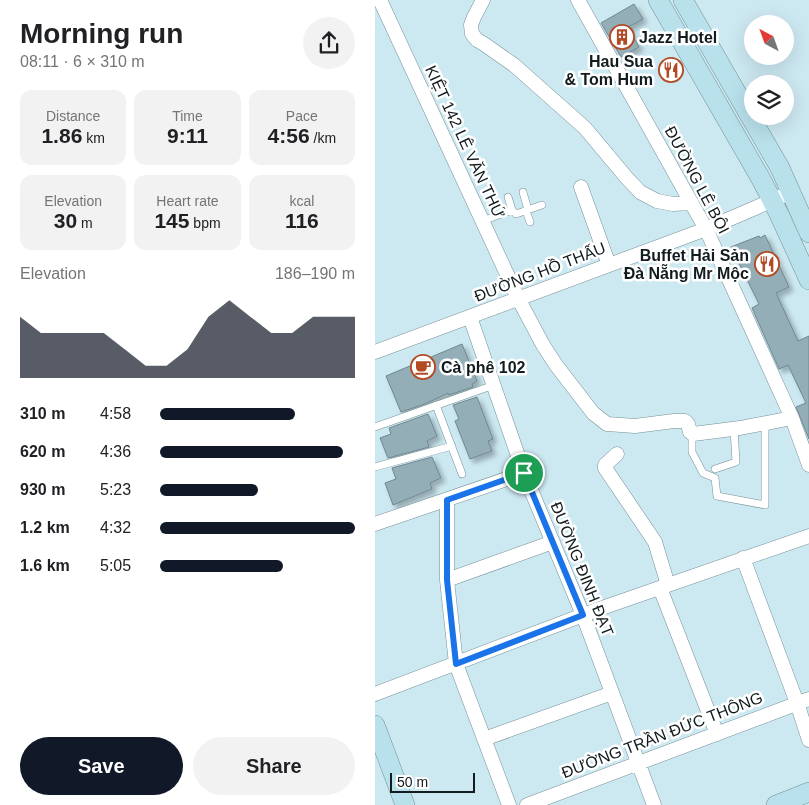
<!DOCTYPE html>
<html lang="en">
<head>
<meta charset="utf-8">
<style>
	body { margin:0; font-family:Helvetica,sans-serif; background:#f2f2f2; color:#202124; height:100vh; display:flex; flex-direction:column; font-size:19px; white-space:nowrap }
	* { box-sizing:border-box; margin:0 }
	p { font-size:16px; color:#757577 }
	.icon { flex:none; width:28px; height:28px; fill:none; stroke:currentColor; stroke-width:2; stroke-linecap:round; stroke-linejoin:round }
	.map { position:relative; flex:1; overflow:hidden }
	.sheet { display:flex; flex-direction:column; background:#fff; width:375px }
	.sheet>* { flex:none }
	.needle { width:32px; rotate:319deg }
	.fabs { position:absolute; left:369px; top:15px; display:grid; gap:10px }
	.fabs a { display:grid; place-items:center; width:50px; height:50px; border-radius:50%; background:#fff; box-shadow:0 5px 20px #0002; font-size:25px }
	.scale { position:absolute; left:15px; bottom:12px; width:85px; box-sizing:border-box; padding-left:5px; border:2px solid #121c1f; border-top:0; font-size:14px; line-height:18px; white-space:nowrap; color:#121c1f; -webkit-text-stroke:4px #fff; paint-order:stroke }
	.pin { position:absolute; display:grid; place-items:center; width:42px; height:42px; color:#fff; margin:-21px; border:2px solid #fff; border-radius:50%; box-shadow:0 1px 5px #0007 }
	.round { display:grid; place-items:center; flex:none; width:52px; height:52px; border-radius:26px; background:#f2f2f2 }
	.head { display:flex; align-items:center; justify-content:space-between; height:85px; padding:0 20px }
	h1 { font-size:28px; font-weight:800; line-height:38px }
	.figures { display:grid; grid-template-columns:repeat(3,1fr); gap:8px; height:85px; padding:5px 20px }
	.figures div { display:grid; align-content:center; border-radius:12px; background:#f2f2f2; text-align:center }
	.figures b { font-size:21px; font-weight:800 }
	.figures small { font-size:14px; font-weight:400 }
	.figures p { font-size:14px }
	.chart { height:140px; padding:10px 20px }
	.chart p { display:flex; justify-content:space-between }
	.chart svg { width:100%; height:90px; margin-top:5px; fill:#111827; opacity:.7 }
	.button { display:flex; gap:10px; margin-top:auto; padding:10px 20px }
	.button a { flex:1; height:58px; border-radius:30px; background:#111827; color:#fff; font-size:20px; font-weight:800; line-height:58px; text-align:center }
	.button a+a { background:#f2f2f2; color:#202124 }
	ul { padding:0 20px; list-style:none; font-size:16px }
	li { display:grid; grid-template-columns:80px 60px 1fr; align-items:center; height:38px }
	li i { height:12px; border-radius:6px; background:#111827 }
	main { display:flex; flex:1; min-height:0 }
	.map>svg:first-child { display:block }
	.building { fill:#94aeb7; stroke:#6e8790; filter:url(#shadow) }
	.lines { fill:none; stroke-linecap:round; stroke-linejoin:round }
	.lane-casing { stroke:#769098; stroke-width:8 }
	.street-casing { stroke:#769098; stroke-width:15 }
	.secondary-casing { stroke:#769098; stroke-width:20 }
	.lane { stroke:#fff; stroke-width:7 }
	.street { stroke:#fff; stroke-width:14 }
	.secondary { stroke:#b8e1eb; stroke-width:19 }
	.route-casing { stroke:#fff; stroke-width:10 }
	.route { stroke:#1a73e8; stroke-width:6 }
	.labels { text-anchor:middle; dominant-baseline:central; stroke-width:5; stroke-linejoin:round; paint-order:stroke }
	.poi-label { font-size:16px; font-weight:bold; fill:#121c1f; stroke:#fff; text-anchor:start }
	.street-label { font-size:16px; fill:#121c1f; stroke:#fff }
</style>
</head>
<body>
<main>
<section class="sheet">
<div class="head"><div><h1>Morning run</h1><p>08:11 · 6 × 310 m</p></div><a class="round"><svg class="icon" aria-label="share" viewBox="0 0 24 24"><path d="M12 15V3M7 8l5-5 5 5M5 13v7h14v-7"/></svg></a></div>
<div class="figures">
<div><p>Distance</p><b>1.86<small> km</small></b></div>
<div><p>Time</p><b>9:11</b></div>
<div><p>Pace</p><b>4:56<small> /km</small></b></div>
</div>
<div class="figures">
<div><p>Elevation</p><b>30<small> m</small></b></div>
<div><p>Heart rate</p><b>145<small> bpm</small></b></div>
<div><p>kcal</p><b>116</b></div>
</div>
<div class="chart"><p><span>Elevation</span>186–190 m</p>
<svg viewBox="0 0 160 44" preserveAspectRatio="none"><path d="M0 44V14L10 22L20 22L30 22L40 22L50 30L60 38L70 38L80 30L90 14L100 6L110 14L120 22L130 22L140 14L150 14L160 14V44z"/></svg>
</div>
<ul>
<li><b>310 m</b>4:58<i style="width:69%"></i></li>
<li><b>620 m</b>4:36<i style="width:94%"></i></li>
<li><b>930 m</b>5:23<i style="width:50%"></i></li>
<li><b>1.2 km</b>4:32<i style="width:100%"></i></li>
<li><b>1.6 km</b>5:05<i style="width:63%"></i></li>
</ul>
<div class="button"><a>Save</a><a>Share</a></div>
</section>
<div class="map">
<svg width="434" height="805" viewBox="0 0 434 805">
	<defs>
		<filter id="shadow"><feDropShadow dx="4" dy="4" stdDeviation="2.5" flood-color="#0004"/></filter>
	</defs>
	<rect width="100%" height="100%" fill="#cce8f1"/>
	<path class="building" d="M259,4L268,19L253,27L264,47L246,57L226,23Z
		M390,235L414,287L401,293L423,341L434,336V439L421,407L431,403L413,365L404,369L377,308L384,304L356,247L384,236L385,238Z
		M87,344L102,381L97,384L98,387L74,395L73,393L50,404L26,412L11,376Z
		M102,397L118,439L113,441L117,451L95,459L80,421L84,419L78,405Z
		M53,414L62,436L52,441L54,447L13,458L5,438L16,434L14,428Z
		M57,457L66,478L55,483L57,489L18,505L10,483L21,479L17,468Z"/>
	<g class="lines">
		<defs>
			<path id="lane" d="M148,192L153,210
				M137,210L141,214L167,205
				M151,211L155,222
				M107,221L137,210L133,197
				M61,405L87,474
				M0,427L119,385
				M317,434V452L328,473L340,478L342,496L390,505V423
				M0,467L77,446
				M340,469L361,462L359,429"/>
			<path id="street" d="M5,0L143,298L168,345L181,365L218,413L232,424L260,426L299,421H310L313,424L315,432L318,434L365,428L417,418
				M108,0L99,17L96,25L97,34L102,40L109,44L139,65L210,128L251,177L265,192L282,201L298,204L317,203
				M203,0L331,229L417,418L434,465
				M206,187L234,265
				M95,317L149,473L208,615L279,805
				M0,352L331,229L380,208L416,192
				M242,454L230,465V468L280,542L293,585
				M72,500V580L81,664L134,805
				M0,524L149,473
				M368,558L422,703L434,740
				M72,580L178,542
				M285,588L342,734
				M0,694L224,609L434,536
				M109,739L237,693
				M152,805L434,699"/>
			<path id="secondary" d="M283,0L386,179L404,214L434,280
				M308,0L405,168L434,233
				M0,725L30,805
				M401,805L434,792"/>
		</defs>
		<use href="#lane" class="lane-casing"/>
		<use href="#street" class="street-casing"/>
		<use href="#secondary" class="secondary-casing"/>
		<use href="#lane" class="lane"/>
		<use href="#street" class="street"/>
		<use href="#secondary" class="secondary"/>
	</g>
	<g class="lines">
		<defs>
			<path id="route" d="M149,473L208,615L81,664L72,580V500Z"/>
		</defs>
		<use href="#route" class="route-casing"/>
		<use href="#route" class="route"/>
	</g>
	<defs>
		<symbol id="building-ring" viewBox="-11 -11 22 22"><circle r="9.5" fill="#fff" stroke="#b24b24" stroke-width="1.5"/><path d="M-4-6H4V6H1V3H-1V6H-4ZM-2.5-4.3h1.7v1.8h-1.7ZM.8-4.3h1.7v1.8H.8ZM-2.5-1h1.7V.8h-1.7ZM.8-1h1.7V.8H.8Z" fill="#b24b24"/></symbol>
		<symbol id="restaurant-ring" viewBox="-11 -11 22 22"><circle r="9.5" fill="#fff" stroke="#b24b24" stroke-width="1.5"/><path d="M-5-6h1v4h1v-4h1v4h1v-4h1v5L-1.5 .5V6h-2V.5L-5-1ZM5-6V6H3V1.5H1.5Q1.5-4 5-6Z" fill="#b24b24"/></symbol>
		<symbol id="cafe-ring" viewBox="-11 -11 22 22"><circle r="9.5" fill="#fff" stroke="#b24b24" stroke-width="1.5"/><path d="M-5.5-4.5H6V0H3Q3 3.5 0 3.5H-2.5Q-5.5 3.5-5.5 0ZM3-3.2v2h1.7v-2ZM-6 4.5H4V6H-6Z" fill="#b24b24"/></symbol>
	</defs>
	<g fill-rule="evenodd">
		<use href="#building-ring" x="233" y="23" width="28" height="28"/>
		<use href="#restaurant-ring" x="282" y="56" width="28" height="28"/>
		<use href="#restaurant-ring" x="378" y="250" width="28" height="28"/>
		<use href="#cafe-ring" x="34" y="353" width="28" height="28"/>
	</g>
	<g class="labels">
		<g class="poi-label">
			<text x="264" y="37">Jazz Hotel</text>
			<text x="278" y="61" text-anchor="end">Hau Sua<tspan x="278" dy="18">&amp; Tom Hum</tspan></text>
			<text x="374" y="255" text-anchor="end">Buffet Hải Sản<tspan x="374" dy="18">Đà Nẵng Mr Mộc</tspan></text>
			<text x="66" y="367">Cà phê 102</text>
		</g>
		<g class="street-label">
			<text transform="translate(90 142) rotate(65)">KIỆT 142 LÊ VĂN THỨ</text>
			<text transform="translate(322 180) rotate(62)">ĐƯỜNG LÊ BÔI</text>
			<text transform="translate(165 272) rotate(-21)">ĐƯỜNG HỒ THẤU</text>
			<text transform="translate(207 569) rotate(68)">ĐƯỜNG ĐINH ĐẠT</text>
			<text transform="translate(287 735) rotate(-21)">ĐƯỜNG TRẦN ĐỨC THÔNG</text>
		</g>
	</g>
</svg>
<div class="fabs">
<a><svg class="needle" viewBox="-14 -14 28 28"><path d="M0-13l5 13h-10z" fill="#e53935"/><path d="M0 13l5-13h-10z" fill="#757577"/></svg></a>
<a><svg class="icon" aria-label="layers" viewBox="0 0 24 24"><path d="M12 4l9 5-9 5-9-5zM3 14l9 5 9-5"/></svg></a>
</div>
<div class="scale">50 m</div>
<div class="pin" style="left:149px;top:473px;background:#1e9e55"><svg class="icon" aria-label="arrive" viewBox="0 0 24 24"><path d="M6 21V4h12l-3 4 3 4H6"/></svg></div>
</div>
</main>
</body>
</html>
